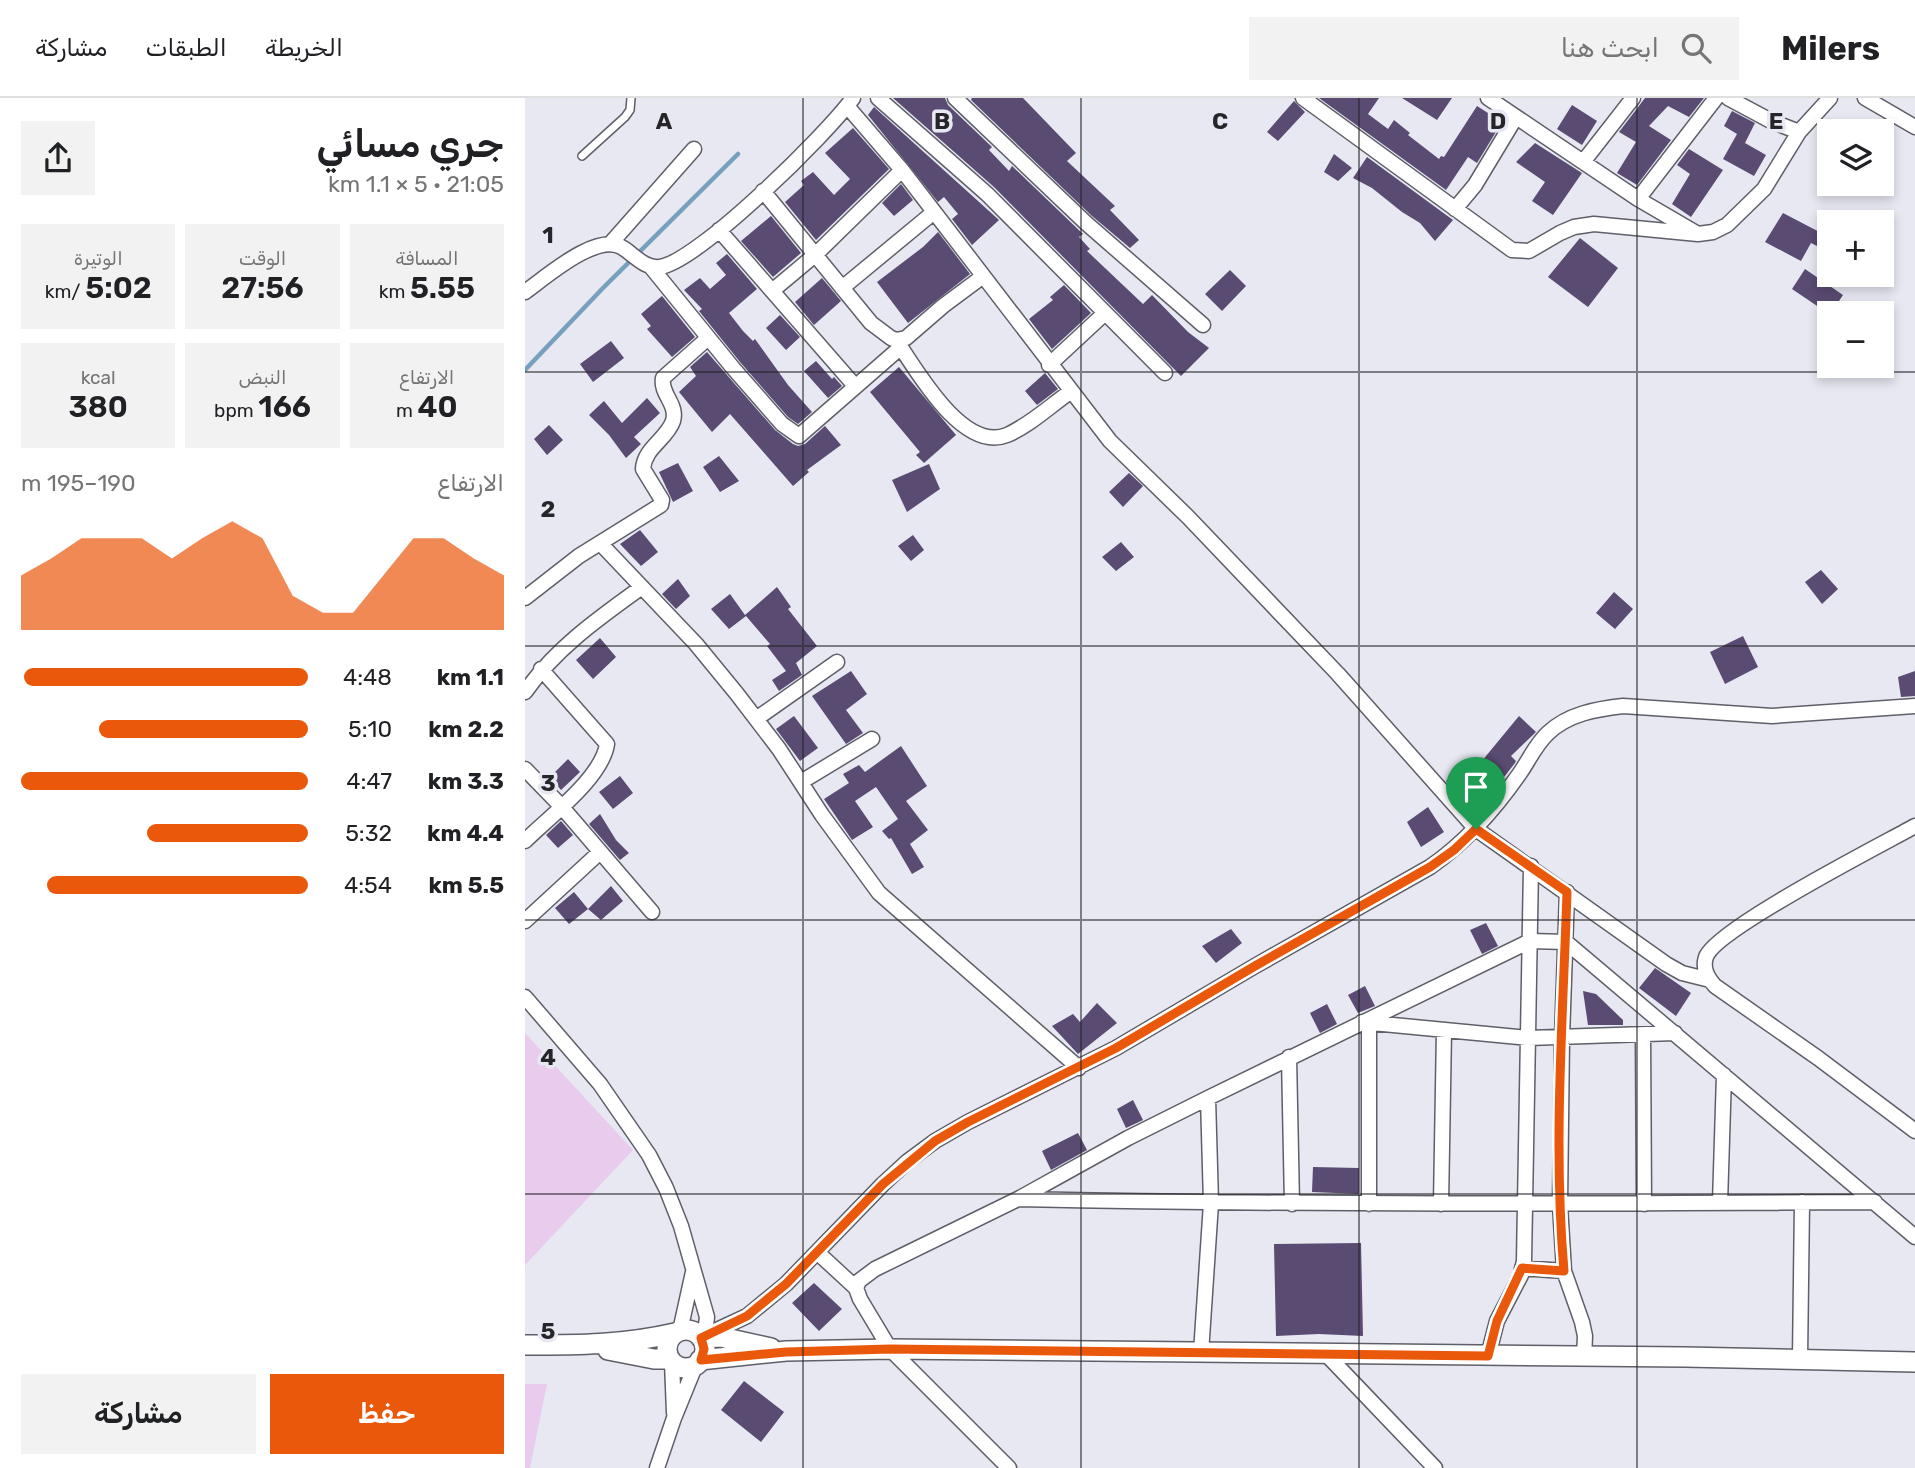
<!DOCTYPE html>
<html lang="ar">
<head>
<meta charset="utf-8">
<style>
	body { margin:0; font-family:Rubik,Cairo,sans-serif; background:#f2f2f2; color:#202124; direction:rtl; height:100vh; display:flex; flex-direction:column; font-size:26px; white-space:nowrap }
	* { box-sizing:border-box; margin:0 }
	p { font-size:23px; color:#757577 }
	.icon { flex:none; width:38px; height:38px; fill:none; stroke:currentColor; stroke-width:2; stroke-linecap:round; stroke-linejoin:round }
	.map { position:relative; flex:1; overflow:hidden; direction:ltr }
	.side { display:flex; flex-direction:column; background:#fff; width:525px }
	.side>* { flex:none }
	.controls { position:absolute; left:1292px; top:21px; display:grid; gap:14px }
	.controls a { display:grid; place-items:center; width:77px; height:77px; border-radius:0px; background:#fff; box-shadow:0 4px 10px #0003; font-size:35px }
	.pin { position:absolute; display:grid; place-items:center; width:60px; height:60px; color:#fff; margin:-72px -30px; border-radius:50% 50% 50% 0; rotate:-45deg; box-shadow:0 0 7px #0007 }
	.pin .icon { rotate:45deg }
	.round { display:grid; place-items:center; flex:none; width:74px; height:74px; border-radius:0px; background:#f2f2f2 }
	.head { display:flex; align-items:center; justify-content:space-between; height:119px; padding:0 21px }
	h1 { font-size:38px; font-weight:600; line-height:52px }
	.stats { display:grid; grid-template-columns:repeat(3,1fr); gap:10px; height:119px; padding:7px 21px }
	.stats div { display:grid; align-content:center; border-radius:0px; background:#f2f2f2; text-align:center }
	.stats b { font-size:30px; font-weight:600 }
	.stats small { font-size:19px; font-weight:400 }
	.stats p { font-size:19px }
	.chart { height:196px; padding:14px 21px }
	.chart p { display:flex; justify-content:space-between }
	.chart svg { width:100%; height:126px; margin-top:7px; fill:#ea580c; opacity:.7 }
	.primary-button { display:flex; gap:14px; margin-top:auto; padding:14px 21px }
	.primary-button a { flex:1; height:80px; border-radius:0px; background:#ea580c; color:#fff; font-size:28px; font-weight:600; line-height:80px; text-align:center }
	.primary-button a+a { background:#f2f2f2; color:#202124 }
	ul { padding:0 21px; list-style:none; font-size:23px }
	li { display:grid; grid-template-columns:112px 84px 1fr; align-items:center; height:52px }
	li i { height:18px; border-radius:9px; background:#ea580c }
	header { display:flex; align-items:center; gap:42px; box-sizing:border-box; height:98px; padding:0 35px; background:#fff; border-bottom:2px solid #e0e0e0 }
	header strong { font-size:33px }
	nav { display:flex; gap:38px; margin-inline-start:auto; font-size:24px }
	.search { width:490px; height:63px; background:#f2f2f2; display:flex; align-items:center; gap:18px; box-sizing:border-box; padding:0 24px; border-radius:0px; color:#757577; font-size:26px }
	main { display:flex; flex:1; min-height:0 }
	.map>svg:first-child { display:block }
	.green { fill:#e9cbed }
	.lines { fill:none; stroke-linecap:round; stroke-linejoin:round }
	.stream { stroke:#77a0bf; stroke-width:4.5 }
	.building { fill:#5a4b72 }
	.service-casing { stroke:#5e5f68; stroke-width:10 }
	.minor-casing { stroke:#5e5f68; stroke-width:17 }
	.secondary-casing { stroke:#5e5f68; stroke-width:22 }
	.service { stroke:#fff; stroke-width:7 }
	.minor { stroke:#fff; stroke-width:14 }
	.secondary { stroke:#fff; stroke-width:19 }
	.route-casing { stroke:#fff; stroke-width:14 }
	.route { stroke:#ea580c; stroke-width:9 }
	.grid { fill:none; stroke:#26262a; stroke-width:2; stroke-opacity:0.55 }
	.grid-label { font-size:23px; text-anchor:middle; font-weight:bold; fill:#26262a; stroke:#e7e8f2; stroke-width:7; stroke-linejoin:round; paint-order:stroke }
</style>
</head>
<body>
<header>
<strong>Milers</strong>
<div class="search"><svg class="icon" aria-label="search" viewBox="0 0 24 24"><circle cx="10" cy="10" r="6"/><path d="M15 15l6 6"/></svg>ابحث هنا</div>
<nav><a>الخريطة</a><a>الطبقات</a><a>مشاركة</a></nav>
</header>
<main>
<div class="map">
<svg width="1390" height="1370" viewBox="0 0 1390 1370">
	<rect width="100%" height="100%" fill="#e7e8f2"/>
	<path class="green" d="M0,935L108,1052L0,1167Z
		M0,1286H22L5,1370H0Z"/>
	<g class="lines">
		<path class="stream" d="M0,272L77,191L213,56"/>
	</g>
	<path class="building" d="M368,0H420L423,7L467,49L464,52L484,73L487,68L558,136L554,139L565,151L562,153L618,206L627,197L663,234L684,250L656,278L469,89Z
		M447,0H498L551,55L542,63L590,108L585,112L614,142L605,150L567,118L446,2Z
		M794,0H854L843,16L863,31L869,22L885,35L883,37L914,61L916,58L919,59L952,8L977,24L952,65L943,59L921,92Z
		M877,0H927L912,22Z
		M1120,0H1179L1164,19L1143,8L1124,28L1146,42L1112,87L1092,75L1111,44L1094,34Z
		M769,3L780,14L753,43L742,34Z
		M1047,7L1072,23L1057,47L1032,31Z
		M349,9L474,122L447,147L427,121L433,116L419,99L413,104L343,17Z
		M1207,13L1230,25L1220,45L1241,57L1229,78L1198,61L1212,36L1199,28Z
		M328,30L364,71L291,142L260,104L279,87L276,83L288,74L309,97L325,81L300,55Z
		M1010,45L1057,75L1028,117L1007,103L1020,84L991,64Z
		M1164,51L1198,72L1166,119L1147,106L1165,76L1152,67Z
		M809,56L827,70L813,83L799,74Z
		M842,59L928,122L910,143L895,125L877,114L847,90L828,80Z
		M376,86L388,102L369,118L357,105Z
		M1258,115L1304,139V154L1286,145L1276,163L1240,144Z
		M246,118L276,155L248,179L216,143Z
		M413,134L445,176L383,225L352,184L398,149Z
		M1055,140L1093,170L1063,209L1023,179Z
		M202,156L232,191L204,215L218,233L228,243L230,241L263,287L287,314L273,326L263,319L215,264L174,213L177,211L159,192L175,180L185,191L201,177L191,165Z
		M1280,171L1318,197L1306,215L1304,216L1267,191Z
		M705,172L721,188L697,213L680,196Z
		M297,180L316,203L289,227L270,204Z
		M539,187L566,215L527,251L504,221L528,202L525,199Z
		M137,198L170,239L147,259L122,231L126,228L116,216Z
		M255,217L275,239L261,252L241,230Z
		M86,243L99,260L68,284L55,266Z
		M182,254L250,332L268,346L273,348L280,346L300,328L316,347L282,372L284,374L268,388L205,316L187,334L154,294L171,278L165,269Z
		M291,263L307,281L309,279L317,288L303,300L279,273Z
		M374,269L431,337L399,365L391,357L395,354L345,294Z
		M520,275L533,291L512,307L500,293Z
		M122,300L135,315L109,339L116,346L101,360L84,337L64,317L79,303L97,325Z
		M24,327L38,342L22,357L9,341Z
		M194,358L214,383L195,394L178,369Z
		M153,365L168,393L148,404L134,374Z
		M404,366L415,391L382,414L367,382Z
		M604,375L618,388L598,409L584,394Z
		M115,432L133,454L116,468L95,446Z
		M388,437L399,452L386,463L373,448Z
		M596,444L609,459L591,473L577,459Z
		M1296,472L1313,491L1297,506L1280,484Z
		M153,481L165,498L151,511L137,496Z
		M252,489L266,509L263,511L292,548L271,565L277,577L254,593L247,582L261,573L242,548L245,546L221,518L204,531L186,511L205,496L220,517Z
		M1089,494L1108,511L1090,531L1071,515Z
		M1218,538L1233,569L1200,586L1185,554Z
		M75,540L91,559L68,581L51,562Z
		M326,573L342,596L321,612L338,635L321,646L287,598Z
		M1390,573V598L1376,599L1373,579Z
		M269,618L293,650L275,663L251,631Z
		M994,618L1011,634L986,658L991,663L990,665L950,716L921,683L930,674L937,686L945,672L947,675Z
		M376,648L402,688L381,703L403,732L385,746L399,769L387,776L366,740L364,741L357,733L373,721L351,689L330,703L348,729L327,742L299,701L324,685L318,676L334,667L340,674Z
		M43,661L55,674L36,692L25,679Z
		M95,678L108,695L88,711L74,694Z
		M903,709L919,734L896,749L882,724Z
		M75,716L91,742L104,755L95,762L64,726Z
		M36,723L48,737L33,750L21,737Z
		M86,788L98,803L76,822L63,811Z
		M49,794L63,811L44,826L30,810Z
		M961,825L973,848L957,856L945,832Z
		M706,831L717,845L691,865L677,848Z
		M1130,870L1166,895L1151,918L1114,890Z
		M840,888L850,908L833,915L823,897Z
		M1058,893L1071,896L1098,922V927H1063Z
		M572,905L592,925L553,956L527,928L548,916L555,924Z
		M802,906L812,926L795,935L785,915Z
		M608,1002L618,1022L601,1030L592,1011Z
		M553,1035L562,1052L526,1072L517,1053Z
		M788,1069L834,1070V1096L787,1094Z
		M836,1145L838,1238L794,1236L751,1238L749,1146Z
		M289,1185L317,1211L294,1233L267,1205Z
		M219,1283L259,1314L236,1344L196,1312Z"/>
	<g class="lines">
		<defs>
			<path id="service" d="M57,58L100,19L105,12L106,0"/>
			<path id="minor" d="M353,0L462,96L640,275
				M430,0L561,125L678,227
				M778,0L987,152L1004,153L1035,135L1049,129L1069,126L1173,136
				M963,0L1113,101L1173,136L1188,134L1202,127L1239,91L1274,34
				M1203,0L1246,23L1274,34L1305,0
				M1340,0L1390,29
				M322,8L377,72L585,343L663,419L813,576L951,731L1141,866L1157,875L1185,882
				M1058,64L1108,0
				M238,93L346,225L366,240L371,242L381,240L418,208L457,179
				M1113,101L1191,0
				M930,111L950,87L991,19
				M194,132L330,288
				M86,145L169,51
				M126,169L208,270L257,326L274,338L376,249
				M317,190L409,114
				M247,193L290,157L377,72
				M0,194C21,179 73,133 98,150C109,157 120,171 135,169C174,163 303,35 328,0
				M371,242C392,273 438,355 482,337C505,327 525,308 545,294
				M524,267L580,215
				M75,445L171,546L212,596L254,651L297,717L354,795L554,970
				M0,500L54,458L136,407L137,402L118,371C119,350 142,341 148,323C153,306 135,296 138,280L183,240
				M0,594C31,550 74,520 117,489
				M231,621L312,564
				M0,671L36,708L127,814
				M276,684L347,641
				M1390,728C1356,747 1191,831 1181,859C1177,871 1183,880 1190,888L1293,960L1390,1033
				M0,743C24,719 77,680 82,646L16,571
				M1042,794L1037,940L1035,1107L1039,1173L1057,1224L1060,1238L1059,1259
				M0,823L75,754
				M0,899L75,986L124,1057L141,1090L156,1128L182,1219L181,1227L175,1239
				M837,924L1003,940L1150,935
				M844,925V1106
				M1118,937L1119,1106
				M764,959L767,1106
				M494,1101C780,1107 1065,1106 1350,1104
				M1195,1105L1199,977
				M916,1106L919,932
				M293,1155L331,1190
				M997,1170L1039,1173
				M155,1233L168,1174
				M181,1237L222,1218L261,1186L358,1086L383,1063L410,1043L443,1024L591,950L730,868L905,769C941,744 970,711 995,675C1004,662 1011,646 1023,635C1043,616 1071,611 1098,608L1247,618L1390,608
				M676,1255L686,1105L683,1000
				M800,1255L910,1370
				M963,1258L972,1223L996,1177L999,1163L1006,768
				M1275,1261L1277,1104
				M147,1264L149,1315
				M132,1370L149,1320L171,1266
				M484,1370L365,1251L335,1201L331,1190L334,1183L350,1171L493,1101L603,1040L683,1000L1005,843L1041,844L1390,1139"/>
			<path id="secondary" d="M142 1251a19 19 0 1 1 38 0a19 19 0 1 1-38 0Z
				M176,1240L196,1239L246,1250
				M0,1247C53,1247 98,1247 150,1235
				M83,1252L129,1261H145
				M175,1262L261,1253L365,1251L1160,1259L1390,1264"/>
		</defs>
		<use href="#service" class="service-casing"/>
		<use href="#minor" class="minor-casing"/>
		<use href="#secondary" class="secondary-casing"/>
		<use href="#service" class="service"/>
		<use href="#minor" class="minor"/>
		<use href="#secondary" class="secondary"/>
	</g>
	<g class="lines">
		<defs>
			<path id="route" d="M951,731L1042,794C1038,920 1028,1047 1039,1173L997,1170L972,1223L963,1258L365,1251L261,1254L176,1262L179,1251L176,1240L222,1218L261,1186L358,1086L410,1043L443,1024L591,950L730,868L905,769L929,752Z"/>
		</defs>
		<use href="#route" class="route-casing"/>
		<use href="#route" class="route"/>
	</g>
	<path class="grid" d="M278,0V1370M556,0V1370M834,0V1370M1112,0V1370M0,274H1390M0,548H1390M0,822H1390M0,1096H1390"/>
	<g class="grid-label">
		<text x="139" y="31">A</text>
		<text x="417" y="31">B</text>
		<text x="695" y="31">C</text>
		<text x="973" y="31">D</text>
		<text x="1251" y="31">E</text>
		<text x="23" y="145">1</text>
		<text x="23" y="419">2</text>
		<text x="23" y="693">3</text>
		<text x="23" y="967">4</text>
		<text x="23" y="1241">5</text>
	</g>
</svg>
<div class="controls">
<a><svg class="icon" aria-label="layers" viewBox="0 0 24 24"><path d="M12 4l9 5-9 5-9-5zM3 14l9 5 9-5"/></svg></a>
<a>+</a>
<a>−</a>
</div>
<div class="pin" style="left:951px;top:731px;background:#1e9e55"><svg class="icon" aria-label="arrive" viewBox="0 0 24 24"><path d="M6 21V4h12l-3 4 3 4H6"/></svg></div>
</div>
<section class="side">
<div class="head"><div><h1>جري مسائي</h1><p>21:05 · 5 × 1.1 km</p></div><a class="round"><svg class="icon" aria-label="share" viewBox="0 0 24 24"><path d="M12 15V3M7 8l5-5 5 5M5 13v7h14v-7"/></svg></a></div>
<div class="stats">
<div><p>المسافة</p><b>5.55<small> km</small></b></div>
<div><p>الوقت</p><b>27:56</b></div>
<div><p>الوتيرة</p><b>5:02<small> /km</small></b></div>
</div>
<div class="stats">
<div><p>الارتفاع</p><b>40<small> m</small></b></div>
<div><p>النبض</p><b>166<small> bpm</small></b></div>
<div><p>kcal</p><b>380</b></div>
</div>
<div class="chart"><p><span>الارتفاع</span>190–195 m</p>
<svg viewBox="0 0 160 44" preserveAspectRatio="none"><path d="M0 44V25L10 19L20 12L30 12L40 12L50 19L60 12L70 6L80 12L90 32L100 38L110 38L120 25L130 12L140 12L150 19L160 25V44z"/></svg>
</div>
<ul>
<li><b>1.1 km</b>4:48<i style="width:99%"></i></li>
<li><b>2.2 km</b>5:10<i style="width:73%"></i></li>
<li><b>3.3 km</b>4:47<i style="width:100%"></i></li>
<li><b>4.4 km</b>5:32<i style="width:56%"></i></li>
<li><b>5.5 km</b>4:54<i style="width:91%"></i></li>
</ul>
<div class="primary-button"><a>حفظ</a><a>مشاركة</a></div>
</section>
</main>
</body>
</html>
